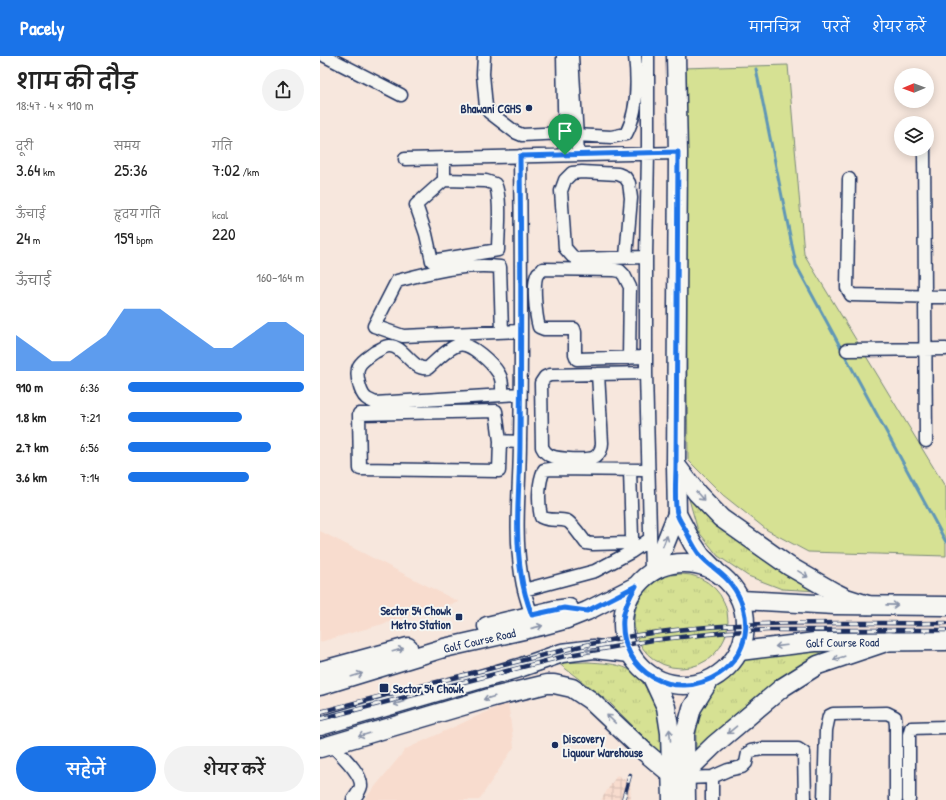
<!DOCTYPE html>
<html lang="hi">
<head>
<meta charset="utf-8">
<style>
	body { margin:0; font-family:"Patrick Hand","Playpen Sans Deva",sans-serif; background:#f2f2f2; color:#222; height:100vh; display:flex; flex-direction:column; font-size:15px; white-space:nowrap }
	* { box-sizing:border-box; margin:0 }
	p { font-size:13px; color:#767676 }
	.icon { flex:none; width:22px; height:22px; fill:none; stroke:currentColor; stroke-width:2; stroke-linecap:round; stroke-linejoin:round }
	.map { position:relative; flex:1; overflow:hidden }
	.panel { display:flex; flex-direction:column; background:#fff; width:320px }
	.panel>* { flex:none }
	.needle { width:26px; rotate:269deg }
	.fabs { position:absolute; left:574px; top:12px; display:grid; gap:8px }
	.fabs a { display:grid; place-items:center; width:40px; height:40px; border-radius:50%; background:#fff; box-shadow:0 2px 10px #0003; font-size:20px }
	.pin { position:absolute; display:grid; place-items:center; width:34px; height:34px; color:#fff; margin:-41px -17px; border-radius:50% 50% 50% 0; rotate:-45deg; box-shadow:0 0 4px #0007 }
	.pin .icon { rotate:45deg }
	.round { display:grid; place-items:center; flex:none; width:42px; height:42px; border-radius:21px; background:#f2f2f2 }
	.overview { display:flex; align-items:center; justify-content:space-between; height:68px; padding:0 16px }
	h1 { font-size:22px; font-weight:600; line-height:30px }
	.metrics { display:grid; grid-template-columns:repeat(3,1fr); gap:6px; height:68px; padding:4px 16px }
	.metrics div { display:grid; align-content:center }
	.metrics b { font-size:17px; font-weight:600 }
	.metrics small { font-size:11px; font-weight:400 }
	.metrics p { font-size:11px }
	.chart { height:112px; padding:8px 16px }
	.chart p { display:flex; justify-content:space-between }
	.chart svg { width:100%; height:72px; margin-top:4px; fill:#1a73e8; opacity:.7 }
	.button { display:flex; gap:8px; margin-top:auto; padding:8px 16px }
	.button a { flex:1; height:46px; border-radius:24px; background:#1a73e8; color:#fff; font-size:16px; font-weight:600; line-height:46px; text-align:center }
	.button a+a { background:#f2f2f2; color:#222 }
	ul { padding:0 16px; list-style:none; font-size:13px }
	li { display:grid; grid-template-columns:64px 48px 1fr; align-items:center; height:30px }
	li i { height:10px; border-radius:5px; background:#1a73e8 }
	header { display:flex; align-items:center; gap:24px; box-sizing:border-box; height:56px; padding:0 20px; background:#1a73e8; color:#fff }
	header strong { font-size:19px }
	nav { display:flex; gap:22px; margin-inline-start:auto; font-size:14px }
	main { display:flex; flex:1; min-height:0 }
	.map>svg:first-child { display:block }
	.built { fill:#f8dcce }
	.industrial { fill:url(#industrial-grid) }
	.grass { fill:url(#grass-tufts); stroke:#788878 }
	.park { fill:#d6e193; stroke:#788878 }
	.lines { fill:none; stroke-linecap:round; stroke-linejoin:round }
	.stream { stroke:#6197b6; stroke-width:3 }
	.street-casing { stroke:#1b2f5e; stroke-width:15 }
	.secondary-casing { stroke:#1b2f5e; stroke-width:21 }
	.street { stroke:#f6f6f2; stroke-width:12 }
	.secondary { stroke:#f6f6f2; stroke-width:18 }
	.rail-casing { stroke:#1b2f5e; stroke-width:4.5 }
	.rail { stroke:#f6f6f2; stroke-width:3; stroke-dasharray:9; stroke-linecap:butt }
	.oneway { stroke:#8892a8 }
	.route-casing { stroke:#fff; stroke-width:8 }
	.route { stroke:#1a73e8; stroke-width:5 }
	.poi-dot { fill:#1b2f5e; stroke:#f6f6f2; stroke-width:1.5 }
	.labels { text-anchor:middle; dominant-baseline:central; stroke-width:4; stroke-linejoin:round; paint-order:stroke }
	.poi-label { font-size:12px; font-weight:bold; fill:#1b2f5e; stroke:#f6f6f2; text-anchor:end }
	.street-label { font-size:12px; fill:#1b2f5e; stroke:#f6f6f2 }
</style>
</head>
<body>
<header>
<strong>Pacely</strong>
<nav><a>मानचित्र</a><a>परतें</a><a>शेयर करें</a></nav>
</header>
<main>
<section class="panel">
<div class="overview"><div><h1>शाम की दौड़</h1><p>18:47 · 4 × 910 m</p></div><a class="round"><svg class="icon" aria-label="share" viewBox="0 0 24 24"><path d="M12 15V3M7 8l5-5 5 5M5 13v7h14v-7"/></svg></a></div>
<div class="metrics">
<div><p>दूरी</p><b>3.64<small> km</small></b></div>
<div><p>समय</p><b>25:36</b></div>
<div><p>गति</p><b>7:02<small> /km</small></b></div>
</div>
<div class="metrics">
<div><p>ऊँचाई</p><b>24<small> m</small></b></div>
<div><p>हृदय गति</p><b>159<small> bpm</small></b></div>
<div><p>kcal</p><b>220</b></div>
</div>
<div class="chart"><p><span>ऊँचाई</span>160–164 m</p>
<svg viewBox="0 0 160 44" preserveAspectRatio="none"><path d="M0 44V22L10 30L20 38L30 38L40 30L50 22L60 6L70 6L80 6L90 14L100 22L110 30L120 30L130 22L140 14L150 14L160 22V44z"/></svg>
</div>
<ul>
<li><b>910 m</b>6:36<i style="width:100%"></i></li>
<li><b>1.8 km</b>7:21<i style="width:65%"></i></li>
<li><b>2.7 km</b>6:56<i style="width:81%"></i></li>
<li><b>3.6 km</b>7:14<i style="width:69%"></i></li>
</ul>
<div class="button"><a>सहेजें</a><a>शेयर करें</a></div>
</section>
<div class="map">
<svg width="626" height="744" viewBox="0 0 626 744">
	<defs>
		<pattern id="industrial-grid" width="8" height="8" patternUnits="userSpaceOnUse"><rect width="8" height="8" fill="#f8dcce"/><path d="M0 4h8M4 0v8" fill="none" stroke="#d4bdb3"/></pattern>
		<pattern id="grass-tufts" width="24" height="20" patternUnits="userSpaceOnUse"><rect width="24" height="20" fill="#d6e193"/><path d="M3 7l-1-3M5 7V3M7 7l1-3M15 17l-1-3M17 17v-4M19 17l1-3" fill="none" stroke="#b7c181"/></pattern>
	</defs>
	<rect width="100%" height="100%" fill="#f7e7dd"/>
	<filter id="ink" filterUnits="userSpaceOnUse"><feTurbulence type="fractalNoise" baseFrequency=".025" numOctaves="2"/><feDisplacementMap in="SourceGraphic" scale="8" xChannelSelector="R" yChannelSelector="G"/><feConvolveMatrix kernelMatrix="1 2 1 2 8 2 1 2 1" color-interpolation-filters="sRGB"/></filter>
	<g filter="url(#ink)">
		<path class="built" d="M0,475L139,546L0,586Z
			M188,646L194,691L159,744H44L86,693Z"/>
		<path class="industrial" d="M297,719L310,727L311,744H281Z"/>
		<path class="grass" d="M367,436L498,535L462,533L428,520L398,500L378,475Z
			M314 565a47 47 0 1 1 94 0a47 47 0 1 1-94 0Z
			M516,590L442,639L376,695V671L380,648L392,631L432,599Z
			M268,606C281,607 296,607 308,613C325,621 340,657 344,675C345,683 344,692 343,700L289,646L238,607Z"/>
		<path class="park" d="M468,9L484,198L626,432V500L488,496L447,474L403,439L368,404L363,12Z"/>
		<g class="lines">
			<path class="stream" d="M436,13L476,209L626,486"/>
			<defs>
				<path id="street" d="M5,0L81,39
					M164,0L163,18L166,51L169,56L195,76L202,79L244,77
					M243,0L245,99
					M252,0L258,98
					M328,0V97L326,201V317L331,515
					M256,79L291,81L306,78C318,55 318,26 315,0
					M604,93L606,385
					M200,100C201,195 202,290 200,385C200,429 194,474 201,518C203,532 207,546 212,559
					M85,103L358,97
					M529,123L527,232L531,239L626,241
					M124,124L166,125L175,128C182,142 178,177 178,194L112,205L106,178L96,149L124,124V102
					M306,201L311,142L309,127L305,121L298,118L262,116L252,117L245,124L241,135L245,192L252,200L257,203L326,201
					M182,276L180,211C146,207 110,216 77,225L54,270L83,280L201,275
					M527,294L626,293
					M309,302L310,231L304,219L300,215L295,214L223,213C222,215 220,216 218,217C212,225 216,261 219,271L224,273H254L255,276V298L257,303L326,301
					M278,318L282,387C282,393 279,398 275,401C268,405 238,403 231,400C226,398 224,395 222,391L221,327L225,321L230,319L326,317
					M182,339C182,332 183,324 179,318C173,308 150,285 138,289C128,292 116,305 108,312C92,315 84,289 69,290C64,290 60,294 55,296C50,300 42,304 39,310C35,317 40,337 46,342C48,344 52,345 55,347L200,338
					M180,385L176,355L39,358L40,413L179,415L180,385L200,386
					M310,414L312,482L309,487L273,488L266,487C262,482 252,467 247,465C238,462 231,466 221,461C218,446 218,427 224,414L231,413L328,414
					M204,534L275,515L311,496L330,483
					M12,689C20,698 42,717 41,730C40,735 36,740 33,744
					M392,721V744
					M366,722L392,721L408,714L422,711L426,707L428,697L431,695L442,693H478L484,697L485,744
					M504,744L506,674L509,660L513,658L567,657L575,661L576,669V744
					M589,744V679L591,672L626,671"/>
				<g id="secondary">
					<path d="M356,0L358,97L356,409L357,458L373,488L381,500L395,514"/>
					<path d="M356,409L377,437L401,462L469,510L514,536L526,542L548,549"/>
					<circle cx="364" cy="568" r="61"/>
					<path d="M335,513L357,458"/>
					<path d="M421,544L515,549L626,550"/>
					<path d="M167,570L234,554L249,552"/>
					<path id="s1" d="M420,595L495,586L626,585"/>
					<path d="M0,615L88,591"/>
					<path d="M332,621L346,651L350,677L352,744"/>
					<path id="s2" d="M0,630L124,592L221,570L247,563L267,555L316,530"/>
					<path d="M0,670L202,611L242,597L274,593L310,597"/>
					<path d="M0,692L173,641L227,628H234L252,632L270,644L326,697L351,718"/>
					<path d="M366,716L394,689L463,631L498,609L569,585"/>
					<path d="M366,744L365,678L372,652L389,625"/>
				</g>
			</defs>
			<use href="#street" class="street-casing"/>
			<use href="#secondary" class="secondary-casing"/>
			<use href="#street" class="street"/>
			<use href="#secondary" class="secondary"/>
			<defs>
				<path id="rail" d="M0,656C59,640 117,626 176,611C228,598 280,584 332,577C429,563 528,568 626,567
					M0,663L249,599L333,584L408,576L448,574H626
					M303,744L310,719"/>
			</defs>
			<use href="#rail" class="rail-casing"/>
			<use href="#rail" class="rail"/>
		</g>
		<defs><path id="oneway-shaft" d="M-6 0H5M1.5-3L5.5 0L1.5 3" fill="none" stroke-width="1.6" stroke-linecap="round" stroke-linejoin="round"/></defs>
		<g class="oneway">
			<use href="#oneway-shaft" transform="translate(380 440) rotate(48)"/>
			<use href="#oneway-shaft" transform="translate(345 485) rotate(-68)"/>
			<use href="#oneway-shaft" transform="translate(483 518) rotate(31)"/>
			<use href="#oneway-shaft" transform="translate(572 549) rotate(1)"/>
			<use href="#oneway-shaft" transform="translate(217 571) rotate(-13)"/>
			<use href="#oneway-shaft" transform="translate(461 590) rotate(173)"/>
			<use href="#oneway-shaft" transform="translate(78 594) rotate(-16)"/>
			<use href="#oneway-shaft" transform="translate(271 594) rotate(176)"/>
			<use href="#oneway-shaft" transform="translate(519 602) rotate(162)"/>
			<use href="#oneway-shaft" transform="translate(37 619) rotate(-17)"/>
			<use href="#oneway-shaft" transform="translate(169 642) rotate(164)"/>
			<use href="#oneway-shaft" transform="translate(79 647) rotate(164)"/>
			<use href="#oneway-shaft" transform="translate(291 663) rotate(-136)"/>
			<use href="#oneway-shaft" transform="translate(412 674) rotate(140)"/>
			<use href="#oneway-shaft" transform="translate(44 679) rotate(163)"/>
			<use href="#oneway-shaft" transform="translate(350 679) rotate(-95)"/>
		</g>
	</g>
	<g class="lines" filter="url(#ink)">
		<defs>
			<path id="route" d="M358,96L356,409C356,422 354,446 357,457C358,463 363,469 365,473C370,482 374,492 380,499C389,510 403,517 411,528C422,542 428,561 425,579C422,595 412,609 399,618C355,647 299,616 303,563C304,551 310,540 316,530L267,555L244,552L212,559C207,546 203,532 201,518C194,474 200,429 200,385C201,290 201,195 200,100Z"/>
		</defs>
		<use href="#route" class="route-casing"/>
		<use href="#route" class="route"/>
	</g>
	<g class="poi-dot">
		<circle cx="209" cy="52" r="4"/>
		<rect x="135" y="557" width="8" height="8" rx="2"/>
		<rect x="59" y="627" width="10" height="10" rx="2"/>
		<circle cx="235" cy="689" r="4"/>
	</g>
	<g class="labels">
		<g class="poi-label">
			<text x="201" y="52">Bhawani CGHS</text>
			<text x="131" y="554">Sector 54 Chowk<tspan x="131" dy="14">Metro Station</tspan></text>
			<text x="73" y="632" text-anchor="start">Sector 54 Chowk</text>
			<text x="243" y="682" text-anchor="start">Discovery<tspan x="243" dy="14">Liquour Warehouse</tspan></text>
		</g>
		<g class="street-label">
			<text stroke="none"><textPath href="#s2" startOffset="166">Golf Course Road</textPath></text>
			<text stroke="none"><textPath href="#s1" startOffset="103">Golf Course Road</textPath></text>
		</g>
	</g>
</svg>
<div class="fabs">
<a><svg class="needle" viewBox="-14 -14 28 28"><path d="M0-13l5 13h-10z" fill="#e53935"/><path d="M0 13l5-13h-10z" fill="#767676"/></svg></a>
<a><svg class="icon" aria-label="layers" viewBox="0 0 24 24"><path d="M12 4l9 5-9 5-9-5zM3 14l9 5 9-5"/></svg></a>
</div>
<div class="pin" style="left:245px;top:99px;background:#1e9e55"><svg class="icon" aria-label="arrive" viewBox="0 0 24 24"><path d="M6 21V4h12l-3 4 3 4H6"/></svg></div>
</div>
</main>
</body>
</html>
